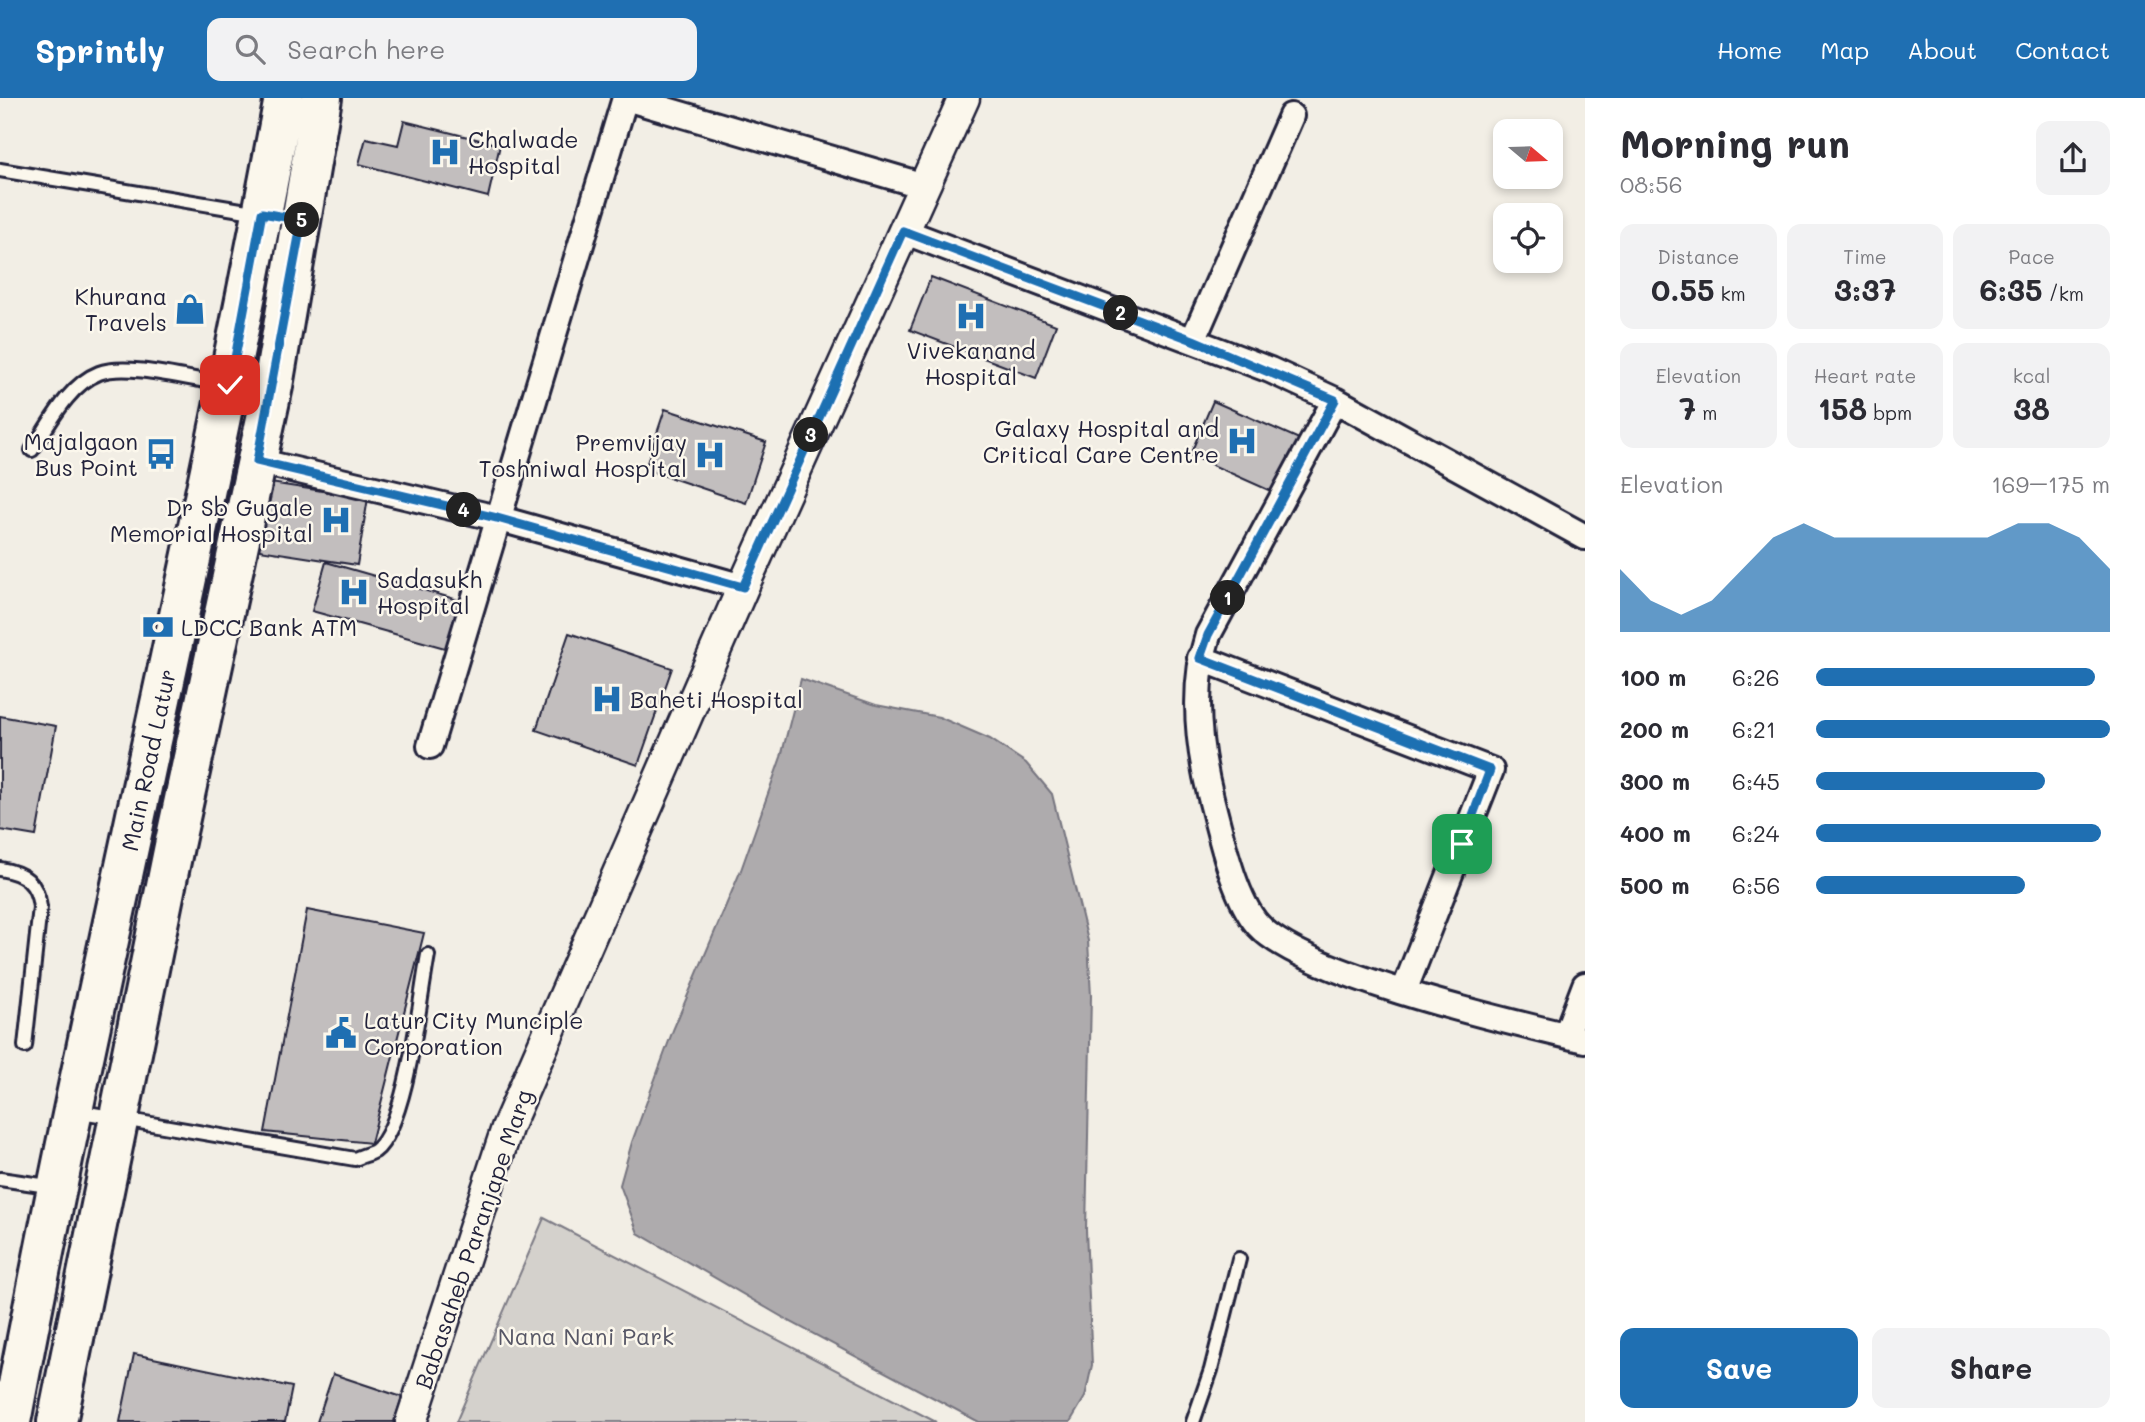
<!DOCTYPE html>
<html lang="en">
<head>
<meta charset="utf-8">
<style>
	body { margin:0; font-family:Mali,sans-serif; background:#f2f2f3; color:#2b2b33; height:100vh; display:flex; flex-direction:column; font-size:26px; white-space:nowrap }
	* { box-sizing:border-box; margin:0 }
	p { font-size:23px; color:#7c7c81 }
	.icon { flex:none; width:38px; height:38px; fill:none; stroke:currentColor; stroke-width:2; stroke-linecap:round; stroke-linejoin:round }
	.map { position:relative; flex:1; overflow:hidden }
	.panel { display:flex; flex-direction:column; background:#fff; width:560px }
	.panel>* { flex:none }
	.needle { width:46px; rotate:109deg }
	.controls { position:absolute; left:1493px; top:21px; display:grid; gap:14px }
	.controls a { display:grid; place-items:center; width:70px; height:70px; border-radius:14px; background:#fff; box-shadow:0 4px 10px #0003; font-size:35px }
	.pin { position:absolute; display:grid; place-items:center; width:60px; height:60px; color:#fff; margin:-30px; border-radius:14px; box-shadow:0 4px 10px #0006 }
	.km { position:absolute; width:35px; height:35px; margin:-18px; border-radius:50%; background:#222; color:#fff; font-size:19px; line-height:35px; text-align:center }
	.round { display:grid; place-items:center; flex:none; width:74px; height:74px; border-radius:14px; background:#f2f2f3 }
	.overview { display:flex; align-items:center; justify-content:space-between; height:119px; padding:0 35px }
	h1 { font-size:38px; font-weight:800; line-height:52px }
	.figures { display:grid; grid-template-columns:repeat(3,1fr); gap:10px; height:119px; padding:7px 35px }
	.figures div { display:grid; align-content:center; border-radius:14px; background:#f2f2f3; text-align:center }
	.figures b { font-size:30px; font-weight:800 }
	.figures small { font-size:19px; font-weight:400 }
	.figures p { font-size:19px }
	.chart { height:196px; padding:14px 35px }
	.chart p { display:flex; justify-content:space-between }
	.chart svg { width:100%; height:126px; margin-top:7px; fill:#1f6fb2; opacity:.7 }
	.button { display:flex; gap:14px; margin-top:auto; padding:14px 35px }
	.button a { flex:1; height:80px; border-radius:14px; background:#1f6fb2; color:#fff; font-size:28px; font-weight:800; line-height:80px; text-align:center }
	.button a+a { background:#f2f2f3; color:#2b2b33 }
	ul { padding:0 35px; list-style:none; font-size:23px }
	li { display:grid; grid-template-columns:112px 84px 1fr; align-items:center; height:52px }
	li i { height:18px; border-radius:9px; background:#1f6fb2 }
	header { display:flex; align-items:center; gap:42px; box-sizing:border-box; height:98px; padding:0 35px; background:#1f6fb2; color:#fff }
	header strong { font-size:33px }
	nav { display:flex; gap:38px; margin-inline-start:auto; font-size:24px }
	.search { width:490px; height:63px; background:#f2f2f3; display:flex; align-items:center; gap:18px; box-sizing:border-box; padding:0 24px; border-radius:14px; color:#7c7c81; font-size:26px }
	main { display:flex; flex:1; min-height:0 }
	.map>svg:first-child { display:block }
	.green { fill:#d4d1cc; stroke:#7b7a84; stroke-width:2 }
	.water { fill:#aeabad; stroke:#76747f; stroke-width:2 }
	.building { fill:#c2bebe; stroke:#22223b; stroke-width:2 }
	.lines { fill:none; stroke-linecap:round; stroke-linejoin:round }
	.service-casing { stroke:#22223b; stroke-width:18 }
	.minor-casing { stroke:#22223b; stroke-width:30 }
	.tertiary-casing { stroke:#22223b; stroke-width:35 }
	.primary-casing { stroke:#22223b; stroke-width:44 }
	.service { stroke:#fbf7ec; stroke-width:12 }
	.minor { stroke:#fbf7ec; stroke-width:24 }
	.tertiary { stroke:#fbf7ec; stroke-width:30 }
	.primary { stroke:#fbf7ec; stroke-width:38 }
	.route-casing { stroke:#fff; stroke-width:14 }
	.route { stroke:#1f6fb2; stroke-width:9 }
	.labels { text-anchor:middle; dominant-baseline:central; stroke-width:5; stroke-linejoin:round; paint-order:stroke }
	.poi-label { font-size:23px; fill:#22223b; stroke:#fbf7ec; text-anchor:start }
	.street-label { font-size:23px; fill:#22223b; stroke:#fbf7ec }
	.park-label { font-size:23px; fill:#575766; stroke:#fbf7ec }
</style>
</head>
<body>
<header>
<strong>Sprintly</strong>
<div class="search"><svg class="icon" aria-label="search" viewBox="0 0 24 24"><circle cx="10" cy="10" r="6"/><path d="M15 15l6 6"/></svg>Search here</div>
<nav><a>Home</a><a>Map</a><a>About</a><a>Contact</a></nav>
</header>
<main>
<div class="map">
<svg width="1585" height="1324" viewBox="0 0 1585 1324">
	<rect width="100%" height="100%" fill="#f2eee5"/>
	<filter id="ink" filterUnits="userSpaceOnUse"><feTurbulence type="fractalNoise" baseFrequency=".0143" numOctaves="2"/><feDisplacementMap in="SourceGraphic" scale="14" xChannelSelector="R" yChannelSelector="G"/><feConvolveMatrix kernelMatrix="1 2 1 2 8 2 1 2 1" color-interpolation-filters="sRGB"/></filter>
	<g filter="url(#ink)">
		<path class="green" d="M544,1120L936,1324H456Z"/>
		<path class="water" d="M801,581L876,607L939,619L990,641L1026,665L1052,696L1088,843L1091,898L1086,1132L1092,1267L1085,1299L1070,1324H979L789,1223L638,1135L620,1087L632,1044L673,932L741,772L781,659Z"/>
		<path class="building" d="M404,23L500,47L488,99L359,66L366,40L398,47Z
			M931,179L1056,227L1036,280L910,232Z
			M1213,303L1306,344L1282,398L1190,357Z
			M665,311L766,344L746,405L645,371Z
			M264,384L368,400L357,467L253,451Z
			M326,464L465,504L452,552L312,513Z
			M569,535L672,570L638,667L536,632Z
			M0,618L56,628L36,738L0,732Z
			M307,812L424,835L371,1045L265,1034Z
			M134,1256L292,1289L285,1324H120Z
			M333,1276L402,1299L394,1324H317Z"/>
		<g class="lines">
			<defs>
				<path id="service" d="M0,72L259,115
					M32,352C49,327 68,287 99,275C127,264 192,282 223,286
					M0,771C24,775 37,784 40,809L25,948
					M76,1013L355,1061C361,1058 370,1056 375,1053C407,1029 420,898 428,857
					M0,1081L55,1089
					M1193,1324L1211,1272L1239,1161"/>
				<path id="minor" d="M626,0L924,88
					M903,133L1270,272L1335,302L1585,439
					M1193,242L1291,18
					M1335,302L1208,537C1191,590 1198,650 1212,704C1221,738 1234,800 1258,827C1303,877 1514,925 1585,942
					M257,363L497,420L743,489
					M1200,560L1491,672L1404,893
					M430,648L625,0
					M1566,937L1585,887"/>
				<path id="tertiary" d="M411,1324L507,1030L743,489L964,0"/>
				<path id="primary" d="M11,1324C94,881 202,443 284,0
					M57,1324L174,748L273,288L322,0"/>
			</defs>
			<use href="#service" class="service-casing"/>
			<use href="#minor" class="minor-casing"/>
			<use href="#tertiary" class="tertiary-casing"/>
			<use href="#primary" class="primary-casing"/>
			<use href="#service" class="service"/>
			<use href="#minor" class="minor"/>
			<use href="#tertiary" class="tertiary"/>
			<use href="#primary" class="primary"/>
		</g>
	</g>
	<g class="lines" filter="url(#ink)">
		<defs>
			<path id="route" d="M230,287L262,115L302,122L257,363L497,420L743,489L903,133L1193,242L1335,302L1208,537L1200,560L1490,672L1462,746"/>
		</defs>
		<use href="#route" class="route-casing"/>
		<use href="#route" class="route"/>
	</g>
	<defs>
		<symbol id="hospital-bare" viewBox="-9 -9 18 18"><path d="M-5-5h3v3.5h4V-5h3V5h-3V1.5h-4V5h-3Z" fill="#1f6fb2" stroke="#fbf7ec" stroke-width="2.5" paint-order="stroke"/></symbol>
		<symbol id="shop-bare" viewBox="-9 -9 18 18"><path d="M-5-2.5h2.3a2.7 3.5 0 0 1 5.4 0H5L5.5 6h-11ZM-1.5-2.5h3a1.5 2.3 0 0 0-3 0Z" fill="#1f6fb2" stroke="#fbf7ec" stroke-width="2.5" paint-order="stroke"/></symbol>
		<symbol id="bus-bare" viewBox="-9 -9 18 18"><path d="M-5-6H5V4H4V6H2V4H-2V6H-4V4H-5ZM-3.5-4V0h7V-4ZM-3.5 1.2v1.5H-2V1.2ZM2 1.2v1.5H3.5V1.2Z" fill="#1f6fb2" stroke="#fbf7ec" stroke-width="2.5" paint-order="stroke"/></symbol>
		<symbol id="bank-bare" viewBox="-9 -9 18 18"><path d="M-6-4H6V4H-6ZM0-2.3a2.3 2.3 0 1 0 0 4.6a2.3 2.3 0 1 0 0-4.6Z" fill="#1f6fb2" stroke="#fbf7ec" stroke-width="2.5" paint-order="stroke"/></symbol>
		<symbol id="civic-bare" viewBox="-9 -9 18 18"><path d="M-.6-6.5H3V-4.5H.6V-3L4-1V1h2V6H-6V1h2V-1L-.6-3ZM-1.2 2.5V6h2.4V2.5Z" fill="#1f6fb2" stroke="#fbf7ec" stroke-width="2.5" paint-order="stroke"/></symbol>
	</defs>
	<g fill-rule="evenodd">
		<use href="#hospital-bare" x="423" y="32" width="44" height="44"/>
		<use href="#shop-bare" x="168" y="189" width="44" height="44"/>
		<use href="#hospital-bare" x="949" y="196" width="44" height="44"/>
		<use href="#hospital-bare" x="1220" y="321" width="44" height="44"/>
		<use href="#bus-bare" x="139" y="334" width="44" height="44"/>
		<use href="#hospital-bare" x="688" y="335" width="44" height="44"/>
		<use href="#hospital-bare" x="314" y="400" width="44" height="44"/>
		<use href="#hospital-bare" x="332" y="472" width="44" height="44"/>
		<use href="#bank-bare" x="136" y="507" width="44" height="44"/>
		<use href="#hospital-bare" x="585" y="579" width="44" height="44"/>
		<use href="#civic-bare" x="319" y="913" width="44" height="44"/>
	</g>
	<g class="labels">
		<g class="poi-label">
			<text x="468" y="41">Chalwade<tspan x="468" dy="26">Hospital</tspan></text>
			<text x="167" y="198" text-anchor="end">Khurana<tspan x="167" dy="26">Travels</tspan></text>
			<text x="971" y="252" text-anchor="middle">Vivekanand<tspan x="971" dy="26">Hospital</tspan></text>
			<text x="1219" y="330" text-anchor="end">Galaxy Hospital and<tspan x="1219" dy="26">Critical Care Centre</tspan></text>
			<text x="138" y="343" text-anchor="end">Majalgaon<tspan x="138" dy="26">Bus Point</tspan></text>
			<text x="687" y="344" text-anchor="end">Premvijay<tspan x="687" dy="26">Toshniwal Hospital</tspan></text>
			<text x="313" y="409" text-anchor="end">Dr Sb Gugale<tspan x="313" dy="26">Memorial Hospital</tspan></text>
			<text x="377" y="481">Sadasukh<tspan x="377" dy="26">Hospital</tspan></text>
			<text x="181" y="529">LDCC Bank ATM</text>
			<text x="630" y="601">Baheti Hospital</text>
			<text x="364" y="922">Latur City Munciple<tspan x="364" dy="26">Corporation</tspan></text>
		</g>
		<g class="street-label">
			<text transform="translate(148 662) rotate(-78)">Main Road Latur</text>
			<text transform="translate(473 1141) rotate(-71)">Babasaheb Paranjape Marg</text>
		</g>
		<g class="park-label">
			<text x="586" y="1238">Nana Nani Park</text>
		</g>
	</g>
</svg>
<div class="controls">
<a><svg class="needle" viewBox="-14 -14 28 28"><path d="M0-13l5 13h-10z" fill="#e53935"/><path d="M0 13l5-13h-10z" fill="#7c7c81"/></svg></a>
<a><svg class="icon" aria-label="locate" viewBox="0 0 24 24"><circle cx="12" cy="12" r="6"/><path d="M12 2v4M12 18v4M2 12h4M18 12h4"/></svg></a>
</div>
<div class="pin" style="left:1462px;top:746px;background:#1e9e55"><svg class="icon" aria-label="arrive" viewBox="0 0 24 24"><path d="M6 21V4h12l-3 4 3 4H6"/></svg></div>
<div class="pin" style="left:230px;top:287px;background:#d93025"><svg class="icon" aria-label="check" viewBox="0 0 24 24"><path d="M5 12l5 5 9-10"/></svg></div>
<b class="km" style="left:1228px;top:500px">1</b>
<b class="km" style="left:1121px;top:215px">2</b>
<b class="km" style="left:811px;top:337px">3</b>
<b class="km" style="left:464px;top:412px">4</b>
<b class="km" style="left:302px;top:122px">5</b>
</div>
<section class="panel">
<div class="overview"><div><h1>Morning run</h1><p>08:56</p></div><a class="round"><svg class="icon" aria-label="share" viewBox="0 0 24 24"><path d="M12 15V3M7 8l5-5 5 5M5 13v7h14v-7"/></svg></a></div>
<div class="figures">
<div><p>Distance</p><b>0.55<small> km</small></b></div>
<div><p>Time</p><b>3:37</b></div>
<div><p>Pace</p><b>6:35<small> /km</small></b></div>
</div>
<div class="figures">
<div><p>Elevation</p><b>7<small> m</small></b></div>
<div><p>Heart rate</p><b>158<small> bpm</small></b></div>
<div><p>kcal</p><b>38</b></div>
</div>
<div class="chart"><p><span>Elevation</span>169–175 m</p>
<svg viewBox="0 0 160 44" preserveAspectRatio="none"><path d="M0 44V22L10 33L20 38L30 33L40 22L50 11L60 6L70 11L80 11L90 11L100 11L110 11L120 11L130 6L140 6L150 11L160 22V44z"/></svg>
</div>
<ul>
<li><b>100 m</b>6:26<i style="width:95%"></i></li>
<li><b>200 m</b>6:21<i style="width:100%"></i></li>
<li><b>300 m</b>6:45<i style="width:78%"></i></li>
<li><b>400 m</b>6:24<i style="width:97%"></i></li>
<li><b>500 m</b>6:56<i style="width:71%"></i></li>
</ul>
<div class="button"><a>Save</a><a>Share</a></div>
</section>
</main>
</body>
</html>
